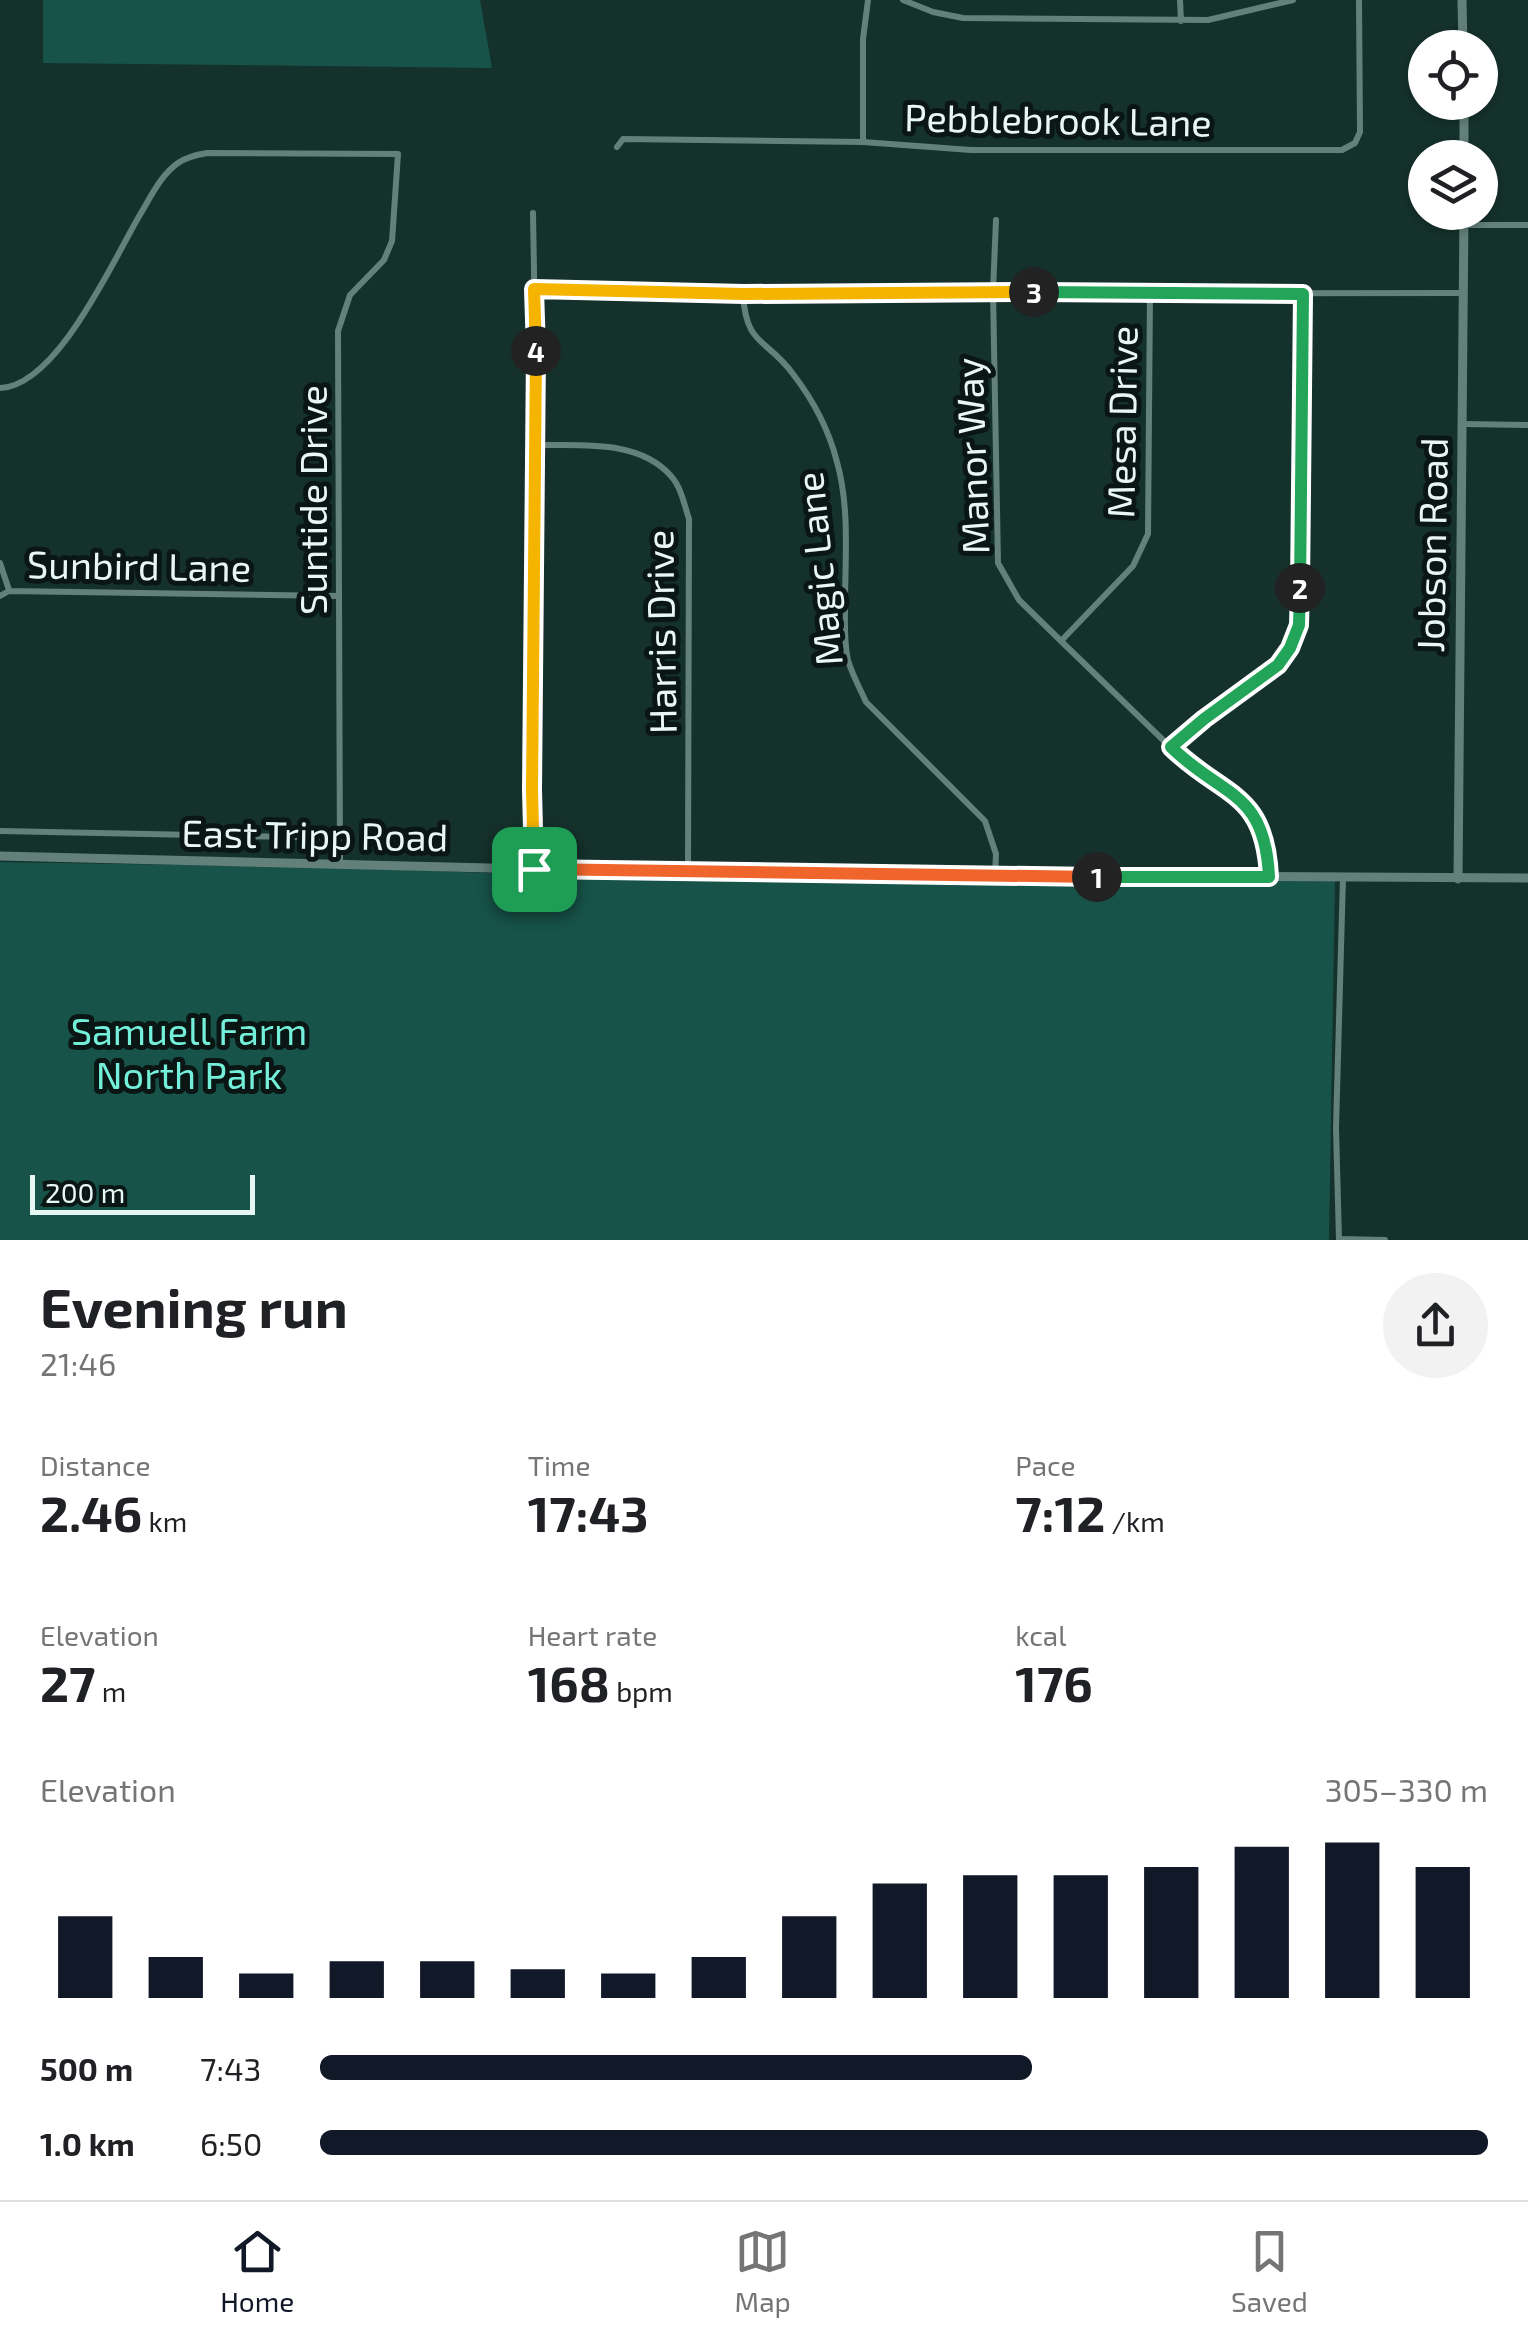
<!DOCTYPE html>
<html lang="en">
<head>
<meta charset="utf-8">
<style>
	body { margin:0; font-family:"Exo 2",sans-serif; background:#f2f2f2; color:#202124; height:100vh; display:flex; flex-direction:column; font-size:38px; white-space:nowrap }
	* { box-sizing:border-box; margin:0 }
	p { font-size:32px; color:#757577 }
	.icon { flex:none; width:55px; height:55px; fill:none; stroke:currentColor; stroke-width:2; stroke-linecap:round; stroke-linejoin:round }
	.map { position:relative; height:1240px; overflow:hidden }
	.side { display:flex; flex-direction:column; background:#fff; flex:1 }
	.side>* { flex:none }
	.fabs { position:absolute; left:1408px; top:30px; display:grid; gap:20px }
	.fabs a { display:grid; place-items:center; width:90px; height:90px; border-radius:50%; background:#fff; box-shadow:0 2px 8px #0004; font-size:50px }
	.scale { position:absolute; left:30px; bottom:25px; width:225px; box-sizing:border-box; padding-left:10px; border:5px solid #e7f8f4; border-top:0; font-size:28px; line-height:35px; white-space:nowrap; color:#e7f8f4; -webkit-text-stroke:8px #0a1614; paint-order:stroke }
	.pin { position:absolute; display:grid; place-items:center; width:85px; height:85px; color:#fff; margin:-42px; border-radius:20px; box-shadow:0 5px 15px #0006 }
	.km { position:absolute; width:50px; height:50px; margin:-25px; border-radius:50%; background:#222; color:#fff; font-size:28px; line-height:50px; text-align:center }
	.round { display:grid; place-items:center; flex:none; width:105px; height:105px; border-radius:52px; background:#f2f2f2 }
	.summary { display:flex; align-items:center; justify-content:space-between; height:170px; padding:0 40px }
	h1 { font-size:55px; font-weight:700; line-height:75px }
	.metrics { display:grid; grid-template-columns:repeat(3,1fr); gap:15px; height:170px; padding:10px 40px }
	.metrics div { display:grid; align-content:center }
	.metrics b { font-size:50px; font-weight:700 }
	.metrics small { font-size:28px; font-weight:400 }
	.metrics p { font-size:28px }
	.chart { height:280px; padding:20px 40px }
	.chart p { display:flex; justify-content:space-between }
	.chart svg { width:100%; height:180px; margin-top:10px; stroke:#111827; stroke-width:6 }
	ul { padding:0 40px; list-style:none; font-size:32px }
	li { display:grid; grid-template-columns:160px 120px 1fr; align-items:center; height:75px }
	li i { height:25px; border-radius:12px; background:#111827 }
	.dock { display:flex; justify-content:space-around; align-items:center; height:140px; border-top:2px solid #e0e0e0; background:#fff; font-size:28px; color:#757577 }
	.dock a { display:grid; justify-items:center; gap:5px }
	.dock .selected { color:#111827 }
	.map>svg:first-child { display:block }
	.green { fill:#175349 }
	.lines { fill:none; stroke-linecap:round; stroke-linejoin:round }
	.street { stroke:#63817a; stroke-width:6 }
	.secondary { stroke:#63817a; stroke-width:9 }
	.split-1-casing { stroke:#fff; stroke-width:20 }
	.split-2-casing { stroke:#fff; stroke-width:20 }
	.split-3-casing { stroke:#fff; stroke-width:20 }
	.split-4-casing { stroke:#fff; stroke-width:20 }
	.split-5-casing { stroke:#fff; stroke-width:20 }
	.split-1 { stroke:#f0652b; stroke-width:12 }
	.split-2 { stroke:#22a559; stroke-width:12 }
	.split-3 { stroke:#22a559; stroke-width:12 }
	.split-4 { stroke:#f5b400; stroke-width:12 }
	.split-5 { stroke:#f5b400; stroke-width:12 }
	.labels { text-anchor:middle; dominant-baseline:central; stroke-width:10; stroke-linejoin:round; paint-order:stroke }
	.street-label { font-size:38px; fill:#e7f8f4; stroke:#0a1614 }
	.park-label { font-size:38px; fill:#73efda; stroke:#0a1614 }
</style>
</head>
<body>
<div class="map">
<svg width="1528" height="1240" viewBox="0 0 1528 1240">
	<rect width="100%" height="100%" fill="#15312c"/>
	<path class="green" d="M43,0H480L492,68L43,63Z
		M0,862L356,868L534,875L1335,881L1329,1240H0Z"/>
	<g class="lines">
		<path class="street" d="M903,0L933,12L963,18L1208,20L1293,0
			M1180,0L1181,21
			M863,142V39L868,0
			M617,147L623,139L863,142L971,150H1342L1355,143L1360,132L1359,0
			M533,213L537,445L532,790L534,869
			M996,220L993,291L998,563L1019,600L1061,641L1196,772L1231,791L1250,808L1268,846L1269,877
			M1464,225H1528
			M534,289L743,294L1464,293
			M743,294C746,347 767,338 793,374C813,400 829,430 837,462C850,508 845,559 845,606C845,623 844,643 848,660C852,674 860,689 866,702L985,821L996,854L995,875
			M0,388C58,386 114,258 141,213C151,196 161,175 178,163C186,157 196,155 207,153L398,154L392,241L384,260L350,295L338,331L340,864
			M1463,424L1528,425
			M537,445C580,446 639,439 671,476C681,487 684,504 689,519L688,873
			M0,563L9,590
			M0,596L9,591L339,596
			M1061,641L1133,566L1148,534L1150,292
			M1171,747C1204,718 1245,696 1277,666C1288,655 1293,640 1299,625L1303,294
			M0,831L340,838
			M1339,1239L1385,1240
			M1339,1240L1336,1128L1343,877"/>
		<path class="secondary" d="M1462,0L1463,48
			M1464,102V158
			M0,856L688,873L1528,878
			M1458,879L1464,212"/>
	</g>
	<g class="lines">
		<defs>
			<path id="split-1" d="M534,869L1097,877"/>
			<path id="split-2" d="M1097,877H1269C1265,790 1223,798 1171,747L1204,719L1278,665L1290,648L1299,625L1300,588"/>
			<path id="split-3" d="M1034,292L1303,294L1300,588"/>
			<path id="split-4" d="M536,351L534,289L744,294L1034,292"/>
			<path id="split-5" d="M534,869L532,790L536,351"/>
		</defs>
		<use href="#split-1" class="split-1-casing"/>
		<use href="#split-2" class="split-2-casing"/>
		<use href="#split-3" class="split-3-casing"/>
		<use href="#split-4" class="split-4-casing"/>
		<use href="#split-5" class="split-5-casing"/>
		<use href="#split-1" class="split-1"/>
		<use href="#split-2" class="split-2"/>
		<use href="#split-3" class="split-3"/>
		<use href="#split-4" class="split-4"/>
		<use href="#split-5" class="split-5"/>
	</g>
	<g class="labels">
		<g class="street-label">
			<text transform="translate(1058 119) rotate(1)">Pebblebrook Lane</text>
			<text transform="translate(1121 422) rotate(-89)">Mesa Drive</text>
			<text transform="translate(971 456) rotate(-92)">Manor Way</text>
			<text transform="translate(312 500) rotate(-90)">Suntide Drive</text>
			<text transform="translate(1431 545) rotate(-89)">Jobson Road</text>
			<text transform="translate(139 565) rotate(1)">Sunbird Lane</text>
			<text transform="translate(818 569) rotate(-96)">Magic Lane</text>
			<text transform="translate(660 632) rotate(-91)">Harris Drive</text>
			<text transform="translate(315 834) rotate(1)">East Tripp Road</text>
		</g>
		<g class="park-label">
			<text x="189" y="1030">Samuell Farm<tspan x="189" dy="44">North Park</tspan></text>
		</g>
	</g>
</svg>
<div class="fabs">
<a><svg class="icon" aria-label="locate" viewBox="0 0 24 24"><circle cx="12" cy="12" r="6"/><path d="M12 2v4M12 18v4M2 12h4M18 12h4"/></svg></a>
<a><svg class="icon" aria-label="layers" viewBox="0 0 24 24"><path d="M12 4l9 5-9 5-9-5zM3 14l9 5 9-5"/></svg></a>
</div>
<div class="scale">200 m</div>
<div class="pin" style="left:534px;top:869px;background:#1e9e55"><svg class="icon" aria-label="arrive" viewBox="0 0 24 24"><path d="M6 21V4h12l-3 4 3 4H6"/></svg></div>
<b class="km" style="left:1097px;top:877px">1</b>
<b class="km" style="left:1300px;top:588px">2</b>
<b class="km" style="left:1034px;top:292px">3</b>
<b class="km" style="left:536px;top:351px">4</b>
</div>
<section class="side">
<div class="summary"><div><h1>Evening run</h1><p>21:46</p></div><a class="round"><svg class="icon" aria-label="share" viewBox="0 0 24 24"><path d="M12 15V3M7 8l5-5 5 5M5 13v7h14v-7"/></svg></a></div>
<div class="metrics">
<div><p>Distance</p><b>2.46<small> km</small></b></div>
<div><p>Time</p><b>17:43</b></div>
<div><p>Pace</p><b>7:12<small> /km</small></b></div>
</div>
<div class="metrics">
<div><p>Elevation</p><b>27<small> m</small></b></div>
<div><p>Heart rate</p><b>168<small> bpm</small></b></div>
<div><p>kcal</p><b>176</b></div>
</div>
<div class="chart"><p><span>Elevation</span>305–330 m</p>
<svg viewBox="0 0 160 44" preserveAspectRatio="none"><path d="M5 44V24M15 44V34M25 44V38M35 44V35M45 44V35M55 44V37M65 44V38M75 44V34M85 44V24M95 44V16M105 44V14M115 44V14M125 44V12M135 44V7M145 44V6M155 44V12"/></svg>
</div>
<ul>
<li><b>500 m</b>7:43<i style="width:61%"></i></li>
<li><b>1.0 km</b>6:50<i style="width:100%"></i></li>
</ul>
</section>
<nav class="dock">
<a class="selected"><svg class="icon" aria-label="home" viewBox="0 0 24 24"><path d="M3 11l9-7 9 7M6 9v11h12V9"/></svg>Home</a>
<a><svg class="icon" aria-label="map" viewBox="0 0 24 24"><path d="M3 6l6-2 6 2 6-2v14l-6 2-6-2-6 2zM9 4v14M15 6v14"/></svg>Map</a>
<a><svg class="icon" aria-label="saved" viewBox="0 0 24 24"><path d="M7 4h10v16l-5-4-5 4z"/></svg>Saved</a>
</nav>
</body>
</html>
